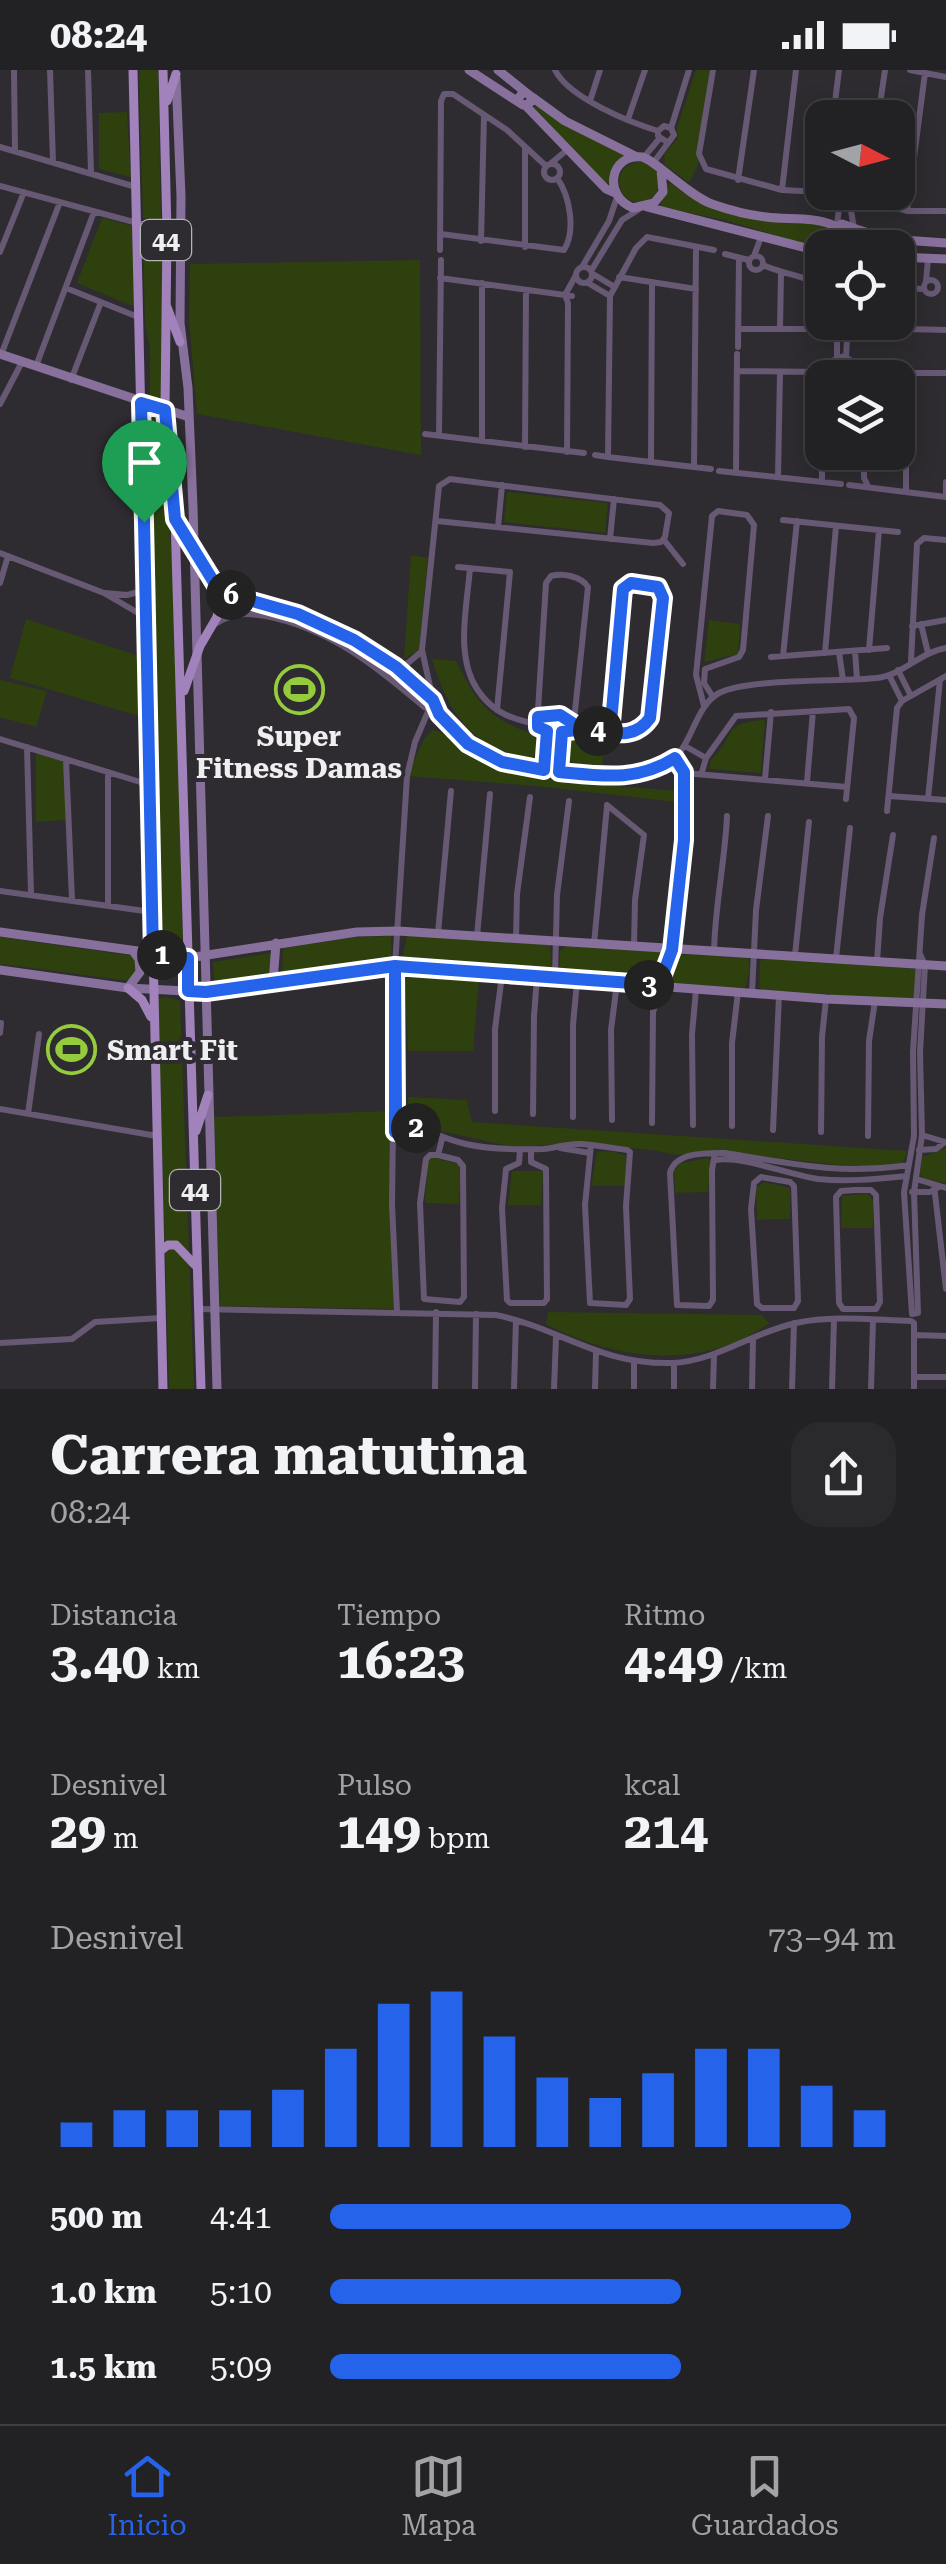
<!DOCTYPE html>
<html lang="es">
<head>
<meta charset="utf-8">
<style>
	body { margin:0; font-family:"Roboto Serif",serif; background:#2a292c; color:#f1f3f6; height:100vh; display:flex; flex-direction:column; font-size:38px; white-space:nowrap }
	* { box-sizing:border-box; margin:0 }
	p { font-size:32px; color:#a2a3a6 }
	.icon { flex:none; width:55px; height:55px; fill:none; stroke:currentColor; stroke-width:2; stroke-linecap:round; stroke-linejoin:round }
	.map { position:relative; height:1319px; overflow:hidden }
	.sheet { display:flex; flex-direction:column; background:#222124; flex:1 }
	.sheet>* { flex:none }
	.needle { width:65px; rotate:96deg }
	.fabs { position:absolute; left:805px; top:30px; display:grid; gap:20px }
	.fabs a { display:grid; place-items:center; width:110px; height:110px; border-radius:20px; background:#222124; box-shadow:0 5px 25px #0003,0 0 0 2px #3f3e41; font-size:50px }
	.pin { position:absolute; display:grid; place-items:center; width:85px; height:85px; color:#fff; margin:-102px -42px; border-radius:50% 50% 50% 0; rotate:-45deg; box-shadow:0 0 10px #0007 }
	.pin .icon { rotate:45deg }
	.km { position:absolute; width:50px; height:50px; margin:-25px; border-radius:50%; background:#222; color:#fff; font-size:28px; line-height:50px; text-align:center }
	.round { display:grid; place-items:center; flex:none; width:105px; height:105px; border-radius:30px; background:#2a292c }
	.summary { display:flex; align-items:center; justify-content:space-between; height:170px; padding:0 50px }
	h1 { font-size:55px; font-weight:700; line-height:75px }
	.figures { display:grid; grid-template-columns:repeat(3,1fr); gap:15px; height:170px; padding:10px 50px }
	.figures div { display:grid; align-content:center }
	.figures b { font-size:50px; font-weight:700 }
	.figures small { font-size:28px; font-weight:400 }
	.figures p { font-size:28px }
	.chart { height:280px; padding:20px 50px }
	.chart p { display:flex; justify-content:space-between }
	.chart svg { width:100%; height:180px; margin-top:10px; stroke:#2563eb; stroke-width:6 }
	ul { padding:0 50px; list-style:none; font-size:32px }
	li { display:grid; grid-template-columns:160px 120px 1fr; align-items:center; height:75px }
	li i { height:25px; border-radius:12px; background:#2563eb }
	.status { display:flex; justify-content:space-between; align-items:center; height:70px; padding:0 50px; background:#222124; direction:ltr }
	.status svg { height:28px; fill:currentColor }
	.dock { display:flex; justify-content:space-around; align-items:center; height:140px; border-top:2px solid #3f3e41; background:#222124; font-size:28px; color:#a2a3a6 }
	.dock a { display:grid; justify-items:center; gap:5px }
	.dock .on { color:#2563eb }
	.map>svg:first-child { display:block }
	.green { fill:#2d400d }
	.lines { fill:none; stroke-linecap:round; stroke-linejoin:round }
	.street { stroke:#675874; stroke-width:6 }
	.secondary { stroke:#88709c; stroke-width:9 }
	.primary { stroke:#a182ba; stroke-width:9 }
	.route-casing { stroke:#fff; stroke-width:20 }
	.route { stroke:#2563eb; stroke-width:12 }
	.labels { text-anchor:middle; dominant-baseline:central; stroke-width:8; stroke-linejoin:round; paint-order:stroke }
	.shield { fill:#2e2c30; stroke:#b5b4b6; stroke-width:2.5 }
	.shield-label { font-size:25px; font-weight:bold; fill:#efeef0 }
	.poi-label { font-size:28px; font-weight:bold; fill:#efeef0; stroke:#2e2c30 }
</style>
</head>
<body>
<div class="status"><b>08:24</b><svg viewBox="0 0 49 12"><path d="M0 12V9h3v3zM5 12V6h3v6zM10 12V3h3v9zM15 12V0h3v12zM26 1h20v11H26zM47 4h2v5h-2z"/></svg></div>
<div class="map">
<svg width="946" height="1319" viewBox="0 0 946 1319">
	<rect width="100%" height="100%" fill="#2e2c30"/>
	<path class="green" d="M139,0H158L161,150L143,148Z
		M696,0H710L698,95L689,113L665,95L664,85L678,68L677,58Z
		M538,34L623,83L625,86L614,96L609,113L603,111L534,37Z
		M127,42L131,107L99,99V43Z
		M619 112a20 20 0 1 1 40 0a20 20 0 1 1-40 0Z
		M671,113C715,148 767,153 822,154L827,158L825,177H814L725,150L660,137L667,114Z
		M102,148L132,156L135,237L77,213Z
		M143,164L162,168L163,331L150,326V278L145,254Z
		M420,190L421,385L197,344L189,250L190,194Z
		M148,348L160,349L175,525L183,883L160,880Z
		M507,422L608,433L605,463L504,452Z
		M411,485L428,488L419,580L404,589Z
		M26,549L142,587L143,647L10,608Z
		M709,550L740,554L738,584L704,592Z
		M432,589L456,591C480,638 488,647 537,666L541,676L532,688C471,679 449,644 432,589Z
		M0,610L47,621L36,657L0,647Z
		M765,650L761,703L710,699V691C737,667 719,653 765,650Z
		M433,660C459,665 474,692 500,699C559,715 626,716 688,722L686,733L536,716L407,706L424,669Z
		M577,667L605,669L602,697L572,692L564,687L570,669Z
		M36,683L67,692V750L36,752Z
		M407,865L550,875L552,900L549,904L402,892Z
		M391,866L392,891L282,905L283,878L358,867Z
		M0,867L134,886L139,900L131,911L0,894Z
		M567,875L660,882L664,886L656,910L651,912L566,907L559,901L560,881Z
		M272,883L268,907L215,916L213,892Z
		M676,884L748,888L750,900L745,918L668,913Z
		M764,888L915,899L917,926L912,930L762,920L759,917L760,892Z
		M409,906L479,909L473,981H408L405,911Z
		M167,927L180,931L194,1319H169L158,928Z
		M408,1027L467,1030L472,1052L908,1081L902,1093L865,1098L712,1081L677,1085L652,1080L575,1073L514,1077L436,1060L410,1048Z
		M392,1041L394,1239L220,1236L214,1047Z
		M946,1078V1113L925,1109L920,1104L922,1087Z
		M611,1081L627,1086L625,1116H591L597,1082Z
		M432,1087L461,1095L459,1134L425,1133L428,1089Z
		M708,1088L711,1090L708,1122L675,1123L674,1101L680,1093Z
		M512,1101H543L541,1135H508Z
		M764,1112L790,1118V1149L757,1150L756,1118Z
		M868,1123L873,1131V1158H841L842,1126Z
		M548,1242L762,1245L769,1253C703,1302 614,1290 546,1254Z"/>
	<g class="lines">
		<path class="street" d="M14,0L15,81
			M50,0L53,92
			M88,0L91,103
			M555,0C569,28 629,52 658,61
			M713,0L699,84L706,99L782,120L822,122
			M910,0L946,7
			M590,31L600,0
			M833,48L839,0
			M878,48L885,0
			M628,49L645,0
			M671,58L689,0
			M0,77L136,117
			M644,87L659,69
			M654,92L674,65L671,58L664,56L658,61V66L667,72
			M544 102a8 8 0 1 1 16 0a8 8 0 1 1-16 0Z
			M550,94L567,80
			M738,110L754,0
			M0,116L167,161
			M782,120L796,0
			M854,125L907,141H946
			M849,129L854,158
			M907,141L925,3
			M837,155L840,129
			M441,164L564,180C576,161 570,126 557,108
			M481,171L484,46
			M525,177V77
			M440,180L441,31L444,24H453L507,60L546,96
			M0,182L24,122
			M725,184L749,190
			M749 193a7 7 0 1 1 14 0a7 7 0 1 1-14 0Z
			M754,186L761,167
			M763,195C781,204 806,205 822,217
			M576 205a8 8 0 1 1 16 0a8 8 0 1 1-16 0Z
			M582,197L609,151L617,127
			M591,201L622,150L638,140
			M593,204L613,216
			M619,207L696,219
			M440,208L572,226
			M924 217a7 7 0 1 1 14 0a7 7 0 1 1-14 0Z
			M926,211L928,189
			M588,213L610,226
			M66,218L138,247
			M898,218L924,219
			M837,252V286
			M860,252L867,258L946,260
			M738,259H832
			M780,259L781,204
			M738,277L739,188
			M1,285L60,132
			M846,287L848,252
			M36,296L94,142
			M850,296L866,303H946
			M737,301L822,302L833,295
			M831,308L849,298L850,290L844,286L834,290V298L839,302
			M71,310L101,232
			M0,334L22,292
			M425,364L584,383
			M439,365L441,190
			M482,371V213
			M525,377L526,220
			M567,382L568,233L565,225L576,205
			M864,382V408L868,416
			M595,385L608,387
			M651,392L652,212
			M694,397L696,177
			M711,399L608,387L610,226L636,178L647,167L714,180
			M719,401L841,414
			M736,403L737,284
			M778,407L780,303
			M822,412V302
			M849,415L946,427
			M906,422V303
			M946,426V412
			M783,450L898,462
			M498,457L502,415
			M610,469L614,429
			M664,470L683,494
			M0,483L104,523L145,547
			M458,497L510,502L497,640
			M470,498C467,537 455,585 477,619C490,639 506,647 527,652C537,655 545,661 556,662C567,663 576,658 586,659C612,662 641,673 653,642L663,529C660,511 642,513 628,514L623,519L611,663
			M0,513L8,486
			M216,515C239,536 275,535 302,546C352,567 392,593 432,629
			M105,523L127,525L146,520
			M217,553C236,541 253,543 275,548C334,562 377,597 423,636C429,641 436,642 442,647C469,669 480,688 517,696C561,705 652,722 682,679C694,662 699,634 719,623C748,608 840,612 877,608C902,605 921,582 946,578
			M921,554L928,583
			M912,556L946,550
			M869,580L879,460
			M855,581L857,609
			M839,582L843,610
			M825,583L836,456
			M783,586L797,451
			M771,587L887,578
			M911,591L917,474L924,468L946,470
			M396,597L408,593L422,581
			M898,600L911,626
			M889,605L902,631
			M704,636L696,605L712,446L718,441L747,445L754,455L743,580L739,587L705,599L704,613L713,627
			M537,647L560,645L576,654
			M537,656L546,513L551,506C563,503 581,506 588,517L573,660
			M0,669L150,715
			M685,676L706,688
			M27,677L31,824
			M66,690L72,830
			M544,700L547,661
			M108,702V835
			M559,702L562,662
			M702,702L706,688L736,646L849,639L854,648L846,729
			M684,703L847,717
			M765,709L771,642
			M807,712L813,641
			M889,726L946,730
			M928,729L940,610
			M607,735L644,765L635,830L634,876
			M887,741L897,638L902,631L946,606
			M0,821L152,842
			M438,863L451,721
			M477,866L490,724
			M516,869L517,824L530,727
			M594,874L607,736
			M714,881C715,835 725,791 727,746
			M920,884L925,895L920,982L922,1065L914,1122L918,1243L912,1244L904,1122L914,1066L913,982L922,845L934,768
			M795,885L809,752
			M836,888L850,758
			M877,892L880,848L893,765
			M555,908L557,825L569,731
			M752,923L756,840L768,746
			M0,963L1,953
			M0,1039L157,1066
			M495,1041V959L502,905
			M396,1042C448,1076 481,1081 543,1079C556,1078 568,1073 581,1074C596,1075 612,1078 627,1080L630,1082L626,1136L630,1229L626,1235L590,1233L585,1135L591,1075
			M28,1044L39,964
			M533,1044L534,946L537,907
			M573,1047V955L577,911
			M612,1050L611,960L617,913
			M652,1053L653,942L672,880L684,770V703L675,688
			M693,1055L692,964L696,920
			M732,1056V973L738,922
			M773,1060L779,926
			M821,1062L822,967L826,929
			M922,1065L945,1072
			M868,1066L869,971L875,931
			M560,1078L590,1083
			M520,1080L519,1093L506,1099L502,1138L507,1230L510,1233H544L547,1229L546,1099L531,1092V1079
			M919,1080L936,1079L945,1072
			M715,1083L712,1100L713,1230L709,1236L677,1235L670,1103C675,1082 706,1083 725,1083C795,1094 837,1105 909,1095
			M438,1085L458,1090L463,1096L464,1227L460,1232L424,1229L420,1133L426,1089L430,1085H438L442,1069
			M716,1090C740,1085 790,1105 818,1109C849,1112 876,1109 907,1106
			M761,1107L790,1112L794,1116L798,1231L794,1238H762L757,1234L751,1139L754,1113Z
			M916,1109L946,1118
			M934,1115L946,1219
			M855,1120H871L876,1125L880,1232L876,1239H843L839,1233L836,1127L841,1121Z
			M912,1122H930L939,1117
			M198,1239L496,1245C560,1258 599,1295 672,1293C717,1291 753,1262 796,1253C833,1245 873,1250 911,1251L914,1253V1319
			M397,1241L392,1134L395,896L407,706L415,672L433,630L422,580L439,416L450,409L660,435L669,443L665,467L661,472L653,473L437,451
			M915,1265L946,1266
			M0,1273L72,1269L95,1252L161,1248
			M914,1307H946
			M435,1319L436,1242
			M475,1319L476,1244
			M514,1319L516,1250
			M554,1319L556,1267
			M595,1319L596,1283
			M634,1319V1291
			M674,1319V1293
			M713,1319L714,1285
			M752,1319L753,1270
			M792,1319L794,1253
			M832,1319L834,1249
			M871,1319L873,1250"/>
		<path class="secondary" d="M469,0L523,35L529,34L532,27L524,21L518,29
			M498,0L524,21
			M176,8L181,126L180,253L188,318L193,437L217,1319
			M532,27L565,51L635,86
			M525,35L606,119L615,123
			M661,100L663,122L654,133L633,138C603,126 609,84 642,87C654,89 689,126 712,134C729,140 748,145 766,147C788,150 814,146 835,156
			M647,137L822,182
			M856,159L888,169L946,173
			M829,178L827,171L831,160L842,154L856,159L860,169L858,178
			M898,187L946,189
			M0,284L189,347
			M0,862L188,888L357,862L398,861L946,896
			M0,900L128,918L205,922L395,896L826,929L946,934
			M273,912L276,873
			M128,918L140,902L139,889L133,881"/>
		<path class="primary" d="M133,0L163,1319
			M163,0L167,161L165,340L175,449L201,1319
			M167,31L176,4
			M167,237L180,272
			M176,451L215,515L220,529L217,547L200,576L184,621
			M128,918L142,930L151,947
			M196,1061L208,1025
			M160,1181L168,1175H176L195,1195"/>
	</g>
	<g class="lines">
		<defs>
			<path id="route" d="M144,452L153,884L188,888V921L206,922L395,896L396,1042L417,1058L395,1062V896L659,915L672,880L684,770V702L675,688C637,712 602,706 559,702L562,662C570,661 578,659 587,660C611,662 634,671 650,648L663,528L658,517L631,513L623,519L610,663L580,658L560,645L538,647V657L547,661L544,700L502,692L468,674L439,644L433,630L396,597L354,570L298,544L231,525L215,514L175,449L165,340L141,333L144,452"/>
		</defs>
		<use href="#route" class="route-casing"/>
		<use href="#route" class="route"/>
	</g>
	<defs>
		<symbol id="stadium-ring" viewBox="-11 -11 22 22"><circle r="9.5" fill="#2e2c30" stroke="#95cc3b" stroke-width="1.5"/><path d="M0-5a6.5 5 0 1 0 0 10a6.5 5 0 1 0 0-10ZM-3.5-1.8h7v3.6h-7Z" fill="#95cc3b"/></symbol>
	</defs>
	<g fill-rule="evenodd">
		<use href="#stadium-ring" x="272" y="592" width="55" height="55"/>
		<use href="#stadium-ring" x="44" y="952" width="55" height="55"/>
	</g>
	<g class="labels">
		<g class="shield">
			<rect x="141" y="150" width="50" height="40" rx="8"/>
			<rect x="170" y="1100" width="50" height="40" rx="8"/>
		</g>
		<g class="shield-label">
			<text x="166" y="170">44</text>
			<text x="195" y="1120">44</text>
		</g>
		<g class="poi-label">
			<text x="299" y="666">Super<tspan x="299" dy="32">Fitness Damas</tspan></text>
			<text x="107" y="980" text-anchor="start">Smart Fit</text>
		</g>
	</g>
</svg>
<div class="fabs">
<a><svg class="needle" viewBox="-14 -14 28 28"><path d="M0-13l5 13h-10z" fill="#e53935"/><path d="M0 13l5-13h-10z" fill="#a2a3a6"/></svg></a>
<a><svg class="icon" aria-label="locate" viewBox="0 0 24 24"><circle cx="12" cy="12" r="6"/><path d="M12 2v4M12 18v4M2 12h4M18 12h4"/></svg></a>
<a><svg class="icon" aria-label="layers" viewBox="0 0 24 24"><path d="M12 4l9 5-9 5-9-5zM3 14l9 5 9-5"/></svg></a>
</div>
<div class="pin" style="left:144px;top:452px;background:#1e9e55"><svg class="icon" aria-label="arrive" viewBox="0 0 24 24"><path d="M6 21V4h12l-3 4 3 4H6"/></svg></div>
<b class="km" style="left:162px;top:885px">1</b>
<b class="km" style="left:416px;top:1058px">2</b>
<b class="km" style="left:649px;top:915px">3</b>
<b class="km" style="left:598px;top:661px">4</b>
<b class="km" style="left:231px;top:525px">6</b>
</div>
<section class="sheet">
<div class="summary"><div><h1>Carrera matutina</h1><p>08:24</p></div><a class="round"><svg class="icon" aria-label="share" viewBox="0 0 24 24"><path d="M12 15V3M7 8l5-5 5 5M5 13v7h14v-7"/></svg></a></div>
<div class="figures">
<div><p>Distancia</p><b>3.40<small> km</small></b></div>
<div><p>Tiempo</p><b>16:23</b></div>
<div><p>Ritmo</p><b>4:49<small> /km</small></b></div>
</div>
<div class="figures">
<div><p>Desnivel</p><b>29<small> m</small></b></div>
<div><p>Pulso</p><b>149<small> bpm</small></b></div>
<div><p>kcal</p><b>214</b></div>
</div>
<div class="chart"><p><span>Desnivel</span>73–94 m</p>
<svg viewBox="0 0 160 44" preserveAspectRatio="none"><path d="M5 44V38M15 44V35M25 44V35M35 44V35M45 44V30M55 44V20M65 44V9M75 44V6M85 44V17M95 44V27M105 44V32M115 44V26M125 44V20M135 44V20M145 44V29M155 44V35"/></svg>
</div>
<ul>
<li><b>500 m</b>4:41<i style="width:92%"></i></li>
<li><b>1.0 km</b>5:10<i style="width:62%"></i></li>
<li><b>1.5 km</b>5:09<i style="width:62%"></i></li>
</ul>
</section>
<nav class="dock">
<a class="on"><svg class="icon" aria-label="home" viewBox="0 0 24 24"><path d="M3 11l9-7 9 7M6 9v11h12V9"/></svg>Inicio</a>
<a><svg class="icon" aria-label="map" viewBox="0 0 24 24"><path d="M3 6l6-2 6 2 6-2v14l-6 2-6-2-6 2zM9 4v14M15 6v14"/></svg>Mapa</a>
<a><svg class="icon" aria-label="saved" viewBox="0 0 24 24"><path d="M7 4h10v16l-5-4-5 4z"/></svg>Guardados</a>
</nav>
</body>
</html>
